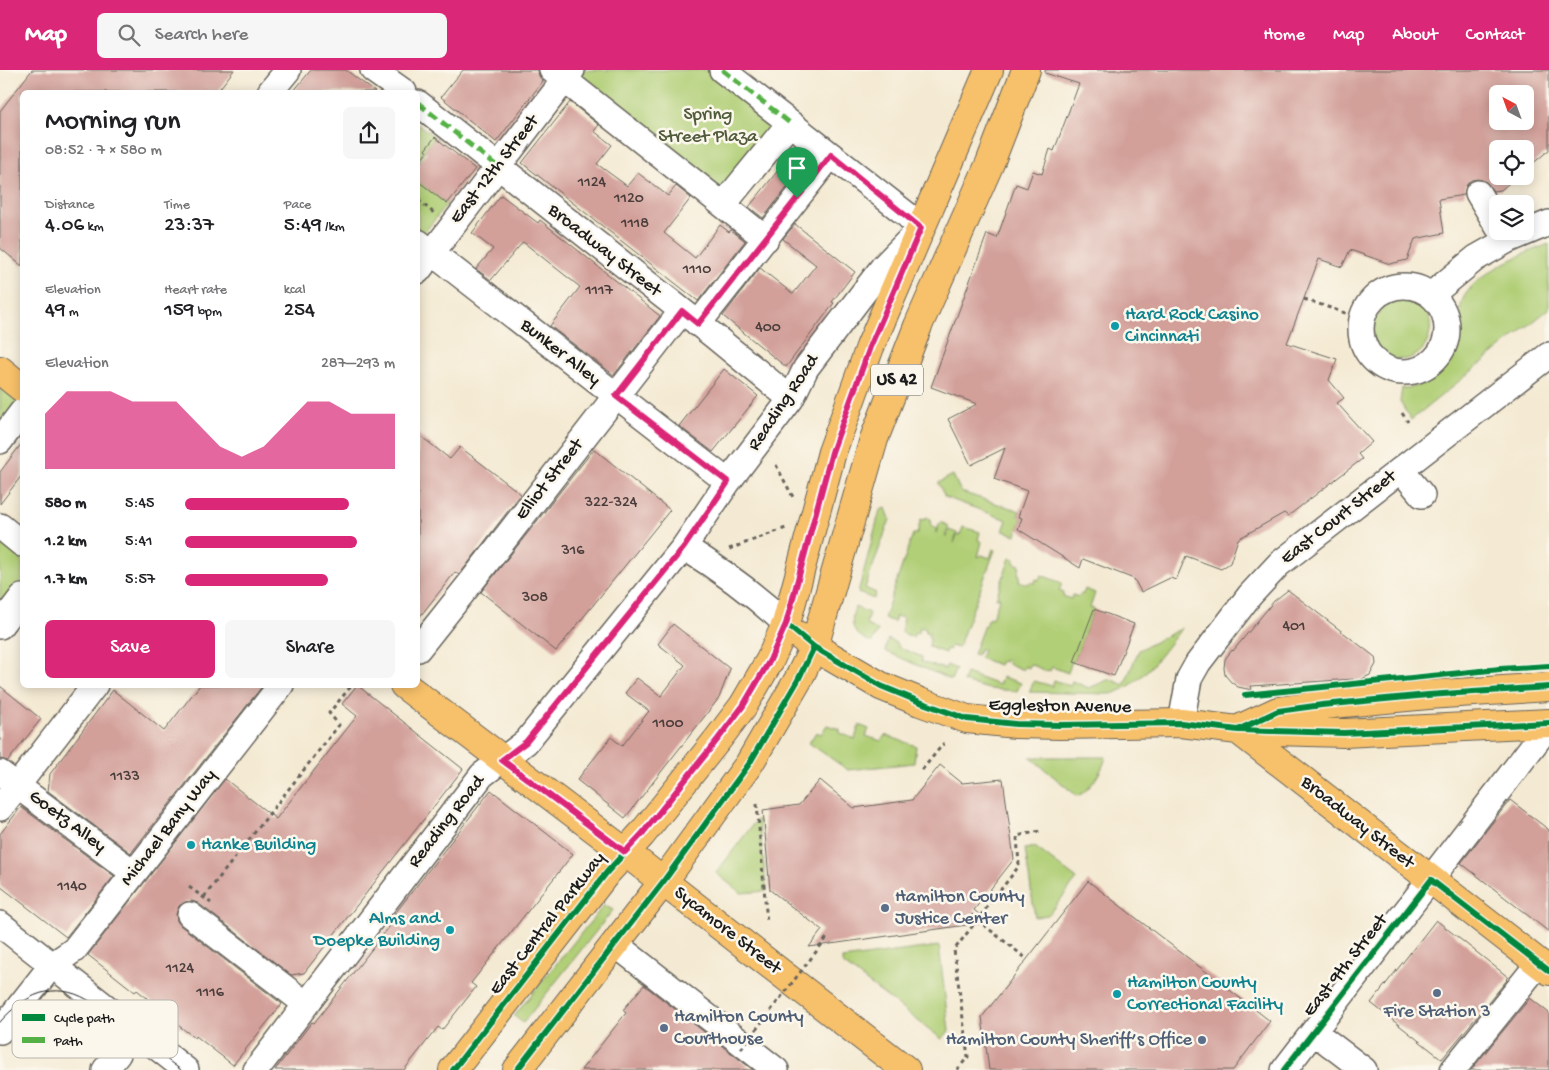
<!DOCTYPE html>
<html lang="en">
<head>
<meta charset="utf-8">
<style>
	body { margin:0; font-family:"Gochi Hand",sans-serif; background:#f6f6f6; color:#202124; height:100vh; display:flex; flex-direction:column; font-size:19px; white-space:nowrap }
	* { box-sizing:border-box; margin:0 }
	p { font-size:16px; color:#757577 }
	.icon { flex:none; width:28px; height:28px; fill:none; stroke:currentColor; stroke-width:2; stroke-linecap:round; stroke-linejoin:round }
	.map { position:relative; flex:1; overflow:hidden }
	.side { position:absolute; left:20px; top:20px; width:400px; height:598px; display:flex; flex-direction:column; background:#fff; border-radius:8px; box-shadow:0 2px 12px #0003 }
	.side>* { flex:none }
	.needle { width:32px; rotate:319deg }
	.tools { position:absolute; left:1489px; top:15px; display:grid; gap:10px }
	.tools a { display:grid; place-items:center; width:45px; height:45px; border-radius:8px; background:#fff; box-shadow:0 2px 12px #0003; font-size:25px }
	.pin { position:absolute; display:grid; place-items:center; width:42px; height:42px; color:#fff; margin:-51px -21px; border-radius:50% 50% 50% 0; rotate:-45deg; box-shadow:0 0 5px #0007 }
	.pin .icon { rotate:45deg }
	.round { display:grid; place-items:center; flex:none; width:52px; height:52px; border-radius:8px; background:#f6f6f6 }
	.overview { display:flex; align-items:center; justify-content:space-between; height:85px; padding:0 25px }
	h1 { font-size:28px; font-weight:600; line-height:38px }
	.metrics { display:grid; grid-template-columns:repeat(3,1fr); gap:8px; height:85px; padding:5px 25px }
	.metrics div { display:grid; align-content:center }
	.metrics b { font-size:21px; font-weight:600 }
	.metrics small { font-size:14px; font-weight:400 }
	.metrics p { font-size:14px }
	.chart { height:140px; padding:10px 25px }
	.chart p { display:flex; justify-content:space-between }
	.chart svg { width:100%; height:90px; margin-top:5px; fill:#db2777; opacity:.7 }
	.primary-button { display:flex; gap:10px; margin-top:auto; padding:10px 25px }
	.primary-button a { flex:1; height:58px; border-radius:8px; background:#db2777; color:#fff; font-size:20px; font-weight:600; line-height:58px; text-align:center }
	.primary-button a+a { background:#f6f6f6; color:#202124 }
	ul { padding:0 25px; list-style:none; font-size:16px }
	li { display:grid; grid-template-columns:80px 60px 1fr; align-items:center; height:38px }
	li i { height:12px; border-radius:6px; background:#db2777 }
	header { display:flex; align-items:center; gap:30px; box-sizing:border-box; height:70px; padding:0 25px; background:#db2777; color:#fff }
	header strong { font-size:24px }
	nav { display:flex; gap:28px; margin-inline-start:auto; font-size:18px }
	.search { width:350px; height:45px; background:#f6f6f6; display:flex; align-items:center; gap:12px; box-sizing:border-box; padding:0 18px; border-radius:8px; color:#757577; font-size:19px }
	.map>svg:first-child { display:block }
	.green { fill:#b1cf77; stroke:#66764a }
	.building { fill:#d29f99; fill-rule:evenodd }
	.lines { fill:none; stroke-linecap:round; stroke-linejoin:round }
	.minor-casing { stroke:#68645c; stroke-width:28 }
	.major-casing { stroke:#68645c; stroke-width:30 }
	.path { stroke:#68645c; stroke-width:3; stroke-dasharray:4 4; stroke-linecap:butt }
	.minor { stroke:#fff; stroke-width:25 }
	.major { stroke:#f7c06b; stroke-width:28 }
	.tram { stroke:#1c1c1c; stroke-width:1 }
	.path-bridge { stroke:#68645c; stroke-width:3; stroke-dasharray:4 4; stroke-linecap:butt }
	.quiet { stroke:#55b145; stroke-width:5; stroke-dasharray:10 5; stroke-linecap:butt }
	.cycleway-casing { stroke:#fbf7ec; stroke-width:9 }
	.cycleway { stroke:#00873e; stroke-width:6 }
	.route-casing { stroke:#fff; stroke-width:10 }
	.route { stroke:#db2777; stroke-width:6 }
	.culture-dot { fill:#0f9aa8; stroke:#fbf7ec; stroke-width:2 }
	.service-dot { fill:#5c6f8a; stroke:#fbf7ec; stroke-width:2 }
	.labels { text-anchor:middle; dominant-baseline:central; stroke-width:5; stroke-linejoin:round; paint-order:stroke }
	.number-label { font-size:16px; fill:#4a3d3b }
	.shield { fill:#fbf7ec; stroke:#5f5e5a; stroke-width:1 }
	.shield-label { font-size:18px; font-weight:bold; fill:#1c1c1c }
	.park-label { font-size:19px; fill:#505b3c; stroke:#fbf7ec }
	.street-label { font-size:19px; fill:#1c1c1c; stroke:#fbf7ec }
	.culture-label { font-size:19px; fill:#0d838f; stroke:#fbf7ec; text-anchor:start }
	.service-label { font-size:19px; fill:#4e5e75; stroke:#fbf7ec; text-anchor:start }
	.key { fill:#fbf7ec; stroke:#b8b5ae; stroke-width:1 }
	.key-label { font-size:14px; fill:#1c1c1c }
</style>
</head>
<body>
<header>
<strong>Map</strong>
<div class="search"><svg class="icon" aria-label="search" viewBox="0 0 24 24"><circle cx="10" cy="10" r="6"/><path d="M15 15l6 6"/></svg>Search here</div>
<nav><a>Home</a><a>Map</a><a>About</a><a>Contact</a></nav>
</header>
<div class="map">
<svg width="1549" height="1000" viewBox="0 0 1549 1000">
	<rect width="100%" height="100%" fill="#fbf7ec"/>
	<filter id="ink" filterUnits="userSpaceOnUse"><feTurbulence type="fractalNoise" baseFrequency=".02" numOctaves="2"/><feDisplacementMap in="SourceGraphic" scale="10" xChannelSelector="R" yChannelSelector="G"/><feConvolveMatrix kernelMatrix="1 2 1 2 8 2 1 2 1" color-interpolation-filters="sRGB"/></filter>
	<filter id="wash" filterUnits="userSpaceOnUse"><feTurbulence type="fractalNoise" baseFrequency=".0096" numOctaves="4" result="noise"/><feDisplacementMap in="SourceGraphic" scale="20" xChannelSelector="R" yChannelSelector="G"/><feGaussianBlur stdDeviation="1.12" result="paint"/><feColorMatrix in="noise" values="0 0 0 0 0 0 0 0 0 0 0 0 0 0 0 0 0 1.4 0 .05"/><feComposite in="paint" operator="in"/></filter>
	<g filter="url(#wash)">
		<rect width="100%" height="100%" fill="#f4ead3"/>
		<path class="green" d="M574,0H722L790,53L723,135L565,11Z
			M418,54L435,67L425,80L418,94Z
			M418,111L447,134L420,168L418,167Z
			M1549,174V239L1411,350L1400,332L1402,318C1431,318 1455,295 1459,266C1462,252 1457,238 1465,225C1482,200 1522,184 1549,174Z
			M1401,227C1446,229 1435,295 1397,289C1362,285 1366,235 1401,227Z
			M0,300L22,318V342L0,371Z
			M953,405L961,422L1020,441L1018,446L1022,448L1016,465L1003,461L1007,450L945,427L938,413Z
			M886,438L890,449L865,518L876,523L874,529L858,523L880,440Z
			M926,447L931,449L930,452L932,457L936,458V463L940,452L949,456L945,467H947L949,460L957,463L954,473L957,465H960L963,457L980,462L978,470L982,472L978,487L982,485L990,488L993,479L995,480L958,578L951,576L949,580L946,579L945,583L929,577L930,568L928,567L929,563L925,562L926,559L920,557L918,563L915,562L913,567L902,563L903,548L896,546L894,552L884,548L913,464H917L921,449L925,450Z
			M0,464L22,481V518L0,547Z
			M1010,488L1015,489L1014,493L1020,495L1018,504L1020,505L1019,511L1028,514L1030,512L1035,513L1036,509L1039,510L1041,505L1062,513L1059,521L1064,523L1063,526L1071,529L1073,525L1079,527L1080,524H1083L1085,519L1095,523L1090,538L1094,539L1074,592L1072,591L1068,603L1052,597L1050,601L1047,600L1046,601L1030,594L1029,598L1025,596L1023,600L1007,593L1008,591L1005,590L1004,592L1001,591L999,595L980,588L983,580L980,579L977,585L973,584L984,555H986L989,547L992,548L1000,527L996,528Z
			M855,537L869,543L866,555L878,560L872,573C853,564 849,557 855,537Z
			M1182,558C1162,582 1142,616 1111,624L1029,622L1034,611L1052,616L1054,610L1070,616L1072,611L1089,618L1110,609L1124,615L1139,580Z
			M888,569L898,574V577L922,587L921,592L945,599L947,595L956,599L951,610L885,581Z
			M966,603L999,615L1002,607L1021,613L1017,621L989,619L963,612Z
			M827,655L840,659V663L855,669L859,655L869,659L866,666L881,671L885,665L916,676L914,693L848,700L809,673L816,662L821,664Z
			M1030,687H1106C1103,699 1090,722 1077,726Z
			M757,749L759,752L767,821L741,823L716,803Z
			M1035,777L1077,809L1048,845L1035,847L1025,779Z
			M604,835L613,840L523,953L514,946Z
			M939,876L949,961L942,969L842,893V889Z"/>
		<g id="blocks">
			<path class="building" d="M32,0H234L217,22H22V196L0,178V41Z
				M311,0H346L375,22H293Z
				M463,0H538L539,6L543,11L496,72L441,27Z
				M1045,0H1549V80L1525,100V79H1498V106H1517L1501,120L1493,121L1485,111L1477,109L1471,110L1466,116L1464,125L1439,129L1444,163L1415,169L1407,190L1390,194L1350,180L1342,197L1319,189L1287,273L1337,289L1329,310L1344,328L1337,333L1372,372L1358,384L1362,389L1288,446L1284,443L1238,469L1230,493L1221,499L1186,486L1176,510L1170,508L1141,522L1134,509L1083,489L1080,498L1018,459L1022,448L1018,447L1027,421L994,409L1005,378L971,395L948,349L977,334L931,317L987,164L997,168L1016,114L1027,118L1033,101L1042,104L1050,79L1054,81L1079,14L1045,3ZM1498,24H1525V51H1498Z
				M570,32L599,55L594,61L612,75L597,94L627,116L638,103L668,126L676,116L691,128L664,163L695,188L720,155L729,162L731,160L745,171L698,231L522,93Z
				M435,67L475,99L447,134L418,111V94L427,82L425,80Z
				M795,79L809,90L763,148L749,137Z
				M501,125L538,153L540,150L660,246L614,305L550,256L580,217L523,172L491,210L476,199L493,179L472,163Z
				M795,154L855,202L832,232L834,233L786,297L723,246L760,198L793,224L816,195L783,169Z
				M724,299L758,326L713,382L679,356Z
				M418,364L450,389L460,377L521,424L459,505L455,502L418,549Z
				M22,373V405L0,434V402Z
				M594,379L670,440L556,581L481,522Z
				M1288,520L1375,587L1376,594L1370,605L1353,613V609L1251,616L1252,620L1238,617L1231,612L1225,605L1224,598L1225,589L1232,580L1233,581L1274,531Z
				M1094,539L1134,554L1114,606L1074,592Z
				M673,554L730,599L719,628L625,748L577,710L611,667L622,676L649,641L625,623L637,608L661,626L685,595L658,574Z
				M200,615H263L131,783L48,721L50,704L113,620L164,661Z
				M357,615L463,699L304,903L291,905L198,833L192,831L185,832L179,836L176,844L177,851L181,856L282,934L233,995L196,966L195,968L170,949L171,947L137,920L135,922L88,885L225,709L276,749L357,646L342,634Z
				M0,616L41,649L8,691L0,689Z
				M940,695L962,713L1003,709L1014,789L974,840L988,852L809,877L822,860L770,820L763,740L799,735L820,710L854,738L912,730Z
				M491,720L573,784L471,913L476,917L442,960L438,957L404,1000H275L312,952L314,953L393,852L390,850Z
				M1510,730L1549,760V862L1461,793Z
				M21,737L114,806L66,867L0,816V764Z
				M1088,811L1270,951L1233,1000H989L982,947Z
				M1436,850L1508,907L1506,909L1507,910L1442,989L1371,933Z
				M644,915L753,1000H581L626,943L623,940Z
				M1530,928L1549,943V1000H1471Z"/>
		</g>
	</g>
	<g filter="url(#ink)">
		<use href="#blocks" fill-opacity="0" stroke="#68645c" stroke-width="1"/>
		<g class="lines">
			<defs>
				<path id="minor" d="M373,0L404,22
					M552,0L766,169
					M722,0L790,53
					M270,22L288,0
					M418,33L714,266L791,329
					M1478,123L1498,157
					M418,172L728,412
					M418,201L572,0
					M1361 259a43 43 0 1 1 86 0a43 43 0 1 1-86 0Z
					M1431,225L1476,188L1506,171L1549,153
					M698,254L831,85
					M0,371L22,342
					M1401,400L1422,425
					M0,456L22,474
					M684,477C721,500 754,524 786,554
					M0,556L22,527
					M418,579L472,511L682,241
					M1181,653L1189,609L1198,593L1250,525L1279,494L1549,285
					M0,703L134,803
					M0,738L95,615
					M190,845L306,934
					M0,854L186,1000
					M615,874L776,1000
					M0,961L52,895L74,880L281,615
					M1314,962L1364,1000
					M105,1000L118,984
					M256,1000L482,705L526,672L684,477L728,412L791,329L806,298L883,197L921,158L906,144L790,53L723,135
					M1284,1000L1549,655
					M1453,1000L1539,893"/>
				<path id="major" d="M0,300L22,318
					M800,566L814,577L881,616L920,632L967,649L1016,654L1060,655L1181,653L1238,660L1344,663L1549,653
					M404,615L625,782L906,1000
					M1241,658L1278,641L1322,635L1428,625L1549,617
					M1238,660L1549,901
					M453,1000L607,802L642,764L718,669L743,636L770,590L786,554L832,382L870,277L989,0
					M517,1000L663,812L749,694L798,610L814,577L874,369L918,256L990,93L1026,0"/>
			</defs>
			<use href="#minor" class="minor-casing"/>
			<use href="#major" class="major-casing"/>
			<path class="path" d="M418,130L435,144
				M1304,229L1348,244
				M1402,343L1408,352
				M776,395L794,429
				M729,479L786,458
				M922,700L944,673
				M757,734L767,853
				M204,827L339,655L329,643L352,615
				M957,1000L968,987L954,880L1019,796L1017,766L1040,761"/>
			<use href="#minor" class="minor"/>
			<use href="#major" class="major"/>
			<path class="tram" d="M0,952C24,925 54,910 88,930C102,937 114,948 126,958C144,972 162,986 181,1000"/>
			<path class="path-bridge" d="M189,817L211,833
				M971,845L1027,889
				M741,979L829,865"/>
			<path class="quiet" d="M722,0L790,53
				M418,33L498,97"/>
			<defs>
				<path id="cycleway" d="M1245,625L1500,599L1549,596
					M1240,659L1278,641L1322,635L1428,625L1549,617
					M453,1000L607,802L642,764L743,636L770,590L786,554L814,577L881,616L920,632L967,649L1016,654L1060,655L1181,653L1238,660L1344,663L1549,653
					M517,1000L663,812L749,694L798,610L814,577
					M1284,1000L1431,810L1549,901"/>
			</defs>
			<use href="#cycleway" class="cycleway-casing"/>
			<use href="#cycleway" class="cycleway"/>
		</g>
	</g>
	<g class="lines" filter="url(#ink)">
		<defs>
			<path id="route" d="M831,85L921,158L870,277L832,382L786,554L770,590L743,636L718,669L642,764L625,782L502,690L526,672L684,477L728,412L616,326L682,241L698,254Z"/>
		</defs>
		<use href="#route" class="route-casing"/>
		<use href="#route" class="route"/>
	</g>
	<g class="culture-dot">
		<circle cx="1115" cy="256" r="5"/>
		<circle cx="191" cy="775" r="5"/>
		<circle cx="450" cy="860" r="5"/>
		<circle cx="1117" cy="924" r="5"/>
	</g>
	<g class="service-dot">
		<circle cx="885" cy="838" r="5"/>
		<circle cx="1437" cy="923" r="5"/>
		<circle cx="664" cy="958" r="5"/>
		<circle cx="1202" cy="970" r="5"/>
	</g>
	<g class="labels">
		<g class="number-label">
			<text x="592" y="113">1124</text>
			<text x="629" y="129">1120</text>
			<text x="635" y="154">1118</text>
			<text x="697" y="200">1110</text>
			<text x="599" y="221">1117</text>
			<text x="768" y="258">400</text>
			<text x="611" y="433">322-324</text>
			<text x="573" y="481">316</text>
			<text x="535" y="528">308</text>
			<text x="1294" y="557">401</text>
			<text x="668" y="654">1100</text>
			<text x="125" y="707">1133</text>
			<text x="72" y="817">1140</text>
			<text x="180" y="899">1124</text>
			<text x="210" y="923">1116</text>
		</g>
		<rect class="shield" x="871" y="294.5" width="52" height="31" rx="4"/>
		<g class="shield-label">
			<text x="897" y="310">US 42</text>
		</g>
		<g class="park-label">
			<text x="708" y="45">Spring<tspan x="708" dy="22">Street Plaza</tspan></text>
		</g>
		<g class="street-label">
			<text transform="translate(495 100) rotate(-52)">East 12th Street</text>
			<text transform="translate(604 181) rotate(38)">Broadway Street</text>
			<text transform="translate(560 283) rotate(38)">Bunker Alley</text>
			<text transform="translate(784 333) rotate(-56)">Reading Road</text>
			<text transform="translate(550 410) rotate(-52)">Elliot Street</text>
			<text transform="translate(1339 448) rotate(-38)">East Court Street</text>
			<text transform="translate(1060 637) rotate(1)">Eggleston Avenue</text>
			<text transform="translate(67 752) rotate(37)">Goetz Alley</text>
			<text transform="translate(447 752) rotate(-52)">Reading Road</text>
			<text transform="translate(1357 753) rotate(38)">Broadway Street</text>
			<text transform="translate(169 758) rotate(-52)">Michael Bany Way</text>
			<text transform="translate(548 854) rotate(-52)">East Central Parkway</text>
			<text transform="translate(727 861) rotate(38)">Sycamore Street</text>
			<text transform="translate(1346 896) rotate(-52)">East 9th Street</text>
		</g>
		<g class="culture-label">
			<text x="1125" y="245">Hard Rock Casino<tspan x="1125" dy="22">Cincinnati</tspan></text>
			<text x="201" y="775">Hanke Building</text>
			<text x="440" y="849" text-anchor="end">Alms and<tspan x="440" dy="22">Doepke Building</tspan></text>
			<text x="1127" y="913">Hamilton County<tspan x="1127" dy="22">Correctional Facility</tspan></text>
		</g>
		<g class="service-label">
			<text x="895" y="827">Hamilton County<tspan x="895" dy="22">Justice Center</tspan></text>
			<text x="1437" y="942" text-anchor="middle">Fire Station 3</text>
			<text x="674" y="947">Hamilton County<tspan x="674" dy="22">Courthouse</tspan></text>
			<text x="1192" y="970" text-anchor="end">Hamilton County Sheriff’s Office</text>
		</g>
	</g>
	<rect x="12" y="930" width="166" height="58" rx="8" class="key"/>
	<rect x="22" y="944" width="23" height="7" fill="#00873e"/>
	<rect x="22" y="967" width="23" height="6" fill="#55b145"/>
	<g class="key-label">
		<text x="54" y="952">Cycle path</text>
		<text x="54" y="975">Path</text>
	</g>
</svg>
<div class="tools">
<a><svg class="needle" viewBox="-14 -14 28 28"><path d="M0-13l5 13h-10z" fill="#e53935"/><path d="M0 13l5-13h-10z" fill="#757577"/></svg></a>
<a><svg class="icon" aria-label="locate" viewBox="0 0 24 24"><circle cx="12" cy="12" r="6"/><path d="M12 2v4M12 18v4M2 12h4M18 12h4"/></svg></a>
<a><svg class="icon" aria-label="layers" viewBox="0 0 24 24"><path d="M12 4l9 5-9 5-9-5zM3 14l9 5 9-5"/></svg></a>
</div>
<div class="pin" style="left:797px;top:128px;background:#1e9e55"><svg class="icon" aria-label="arrive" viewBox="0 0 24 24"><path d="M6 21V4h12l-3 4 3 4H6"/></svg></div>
<section class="side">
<div class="overview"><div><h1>Morning run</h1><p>08:52 · 7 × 580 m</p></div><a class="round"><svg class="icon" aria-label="share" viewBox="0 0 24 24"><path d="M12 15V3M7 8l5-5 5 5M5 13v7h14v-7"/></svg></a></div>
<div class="metrics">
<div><p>Distance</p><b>4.06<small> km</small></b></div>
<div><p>Time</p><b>23:37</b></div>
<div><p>Pace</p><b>5:49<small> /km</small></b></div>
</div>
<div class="metrics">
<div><p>Elevation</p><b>49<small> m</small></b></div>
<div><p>Heart rate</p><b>159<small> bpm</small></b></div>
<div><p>kcal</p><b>254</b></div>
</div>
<div class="chart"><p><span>Elevation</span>287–293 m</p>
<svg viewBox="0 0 160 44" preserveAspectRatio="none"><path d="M0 44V17L10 6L20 6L30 6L40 11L50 11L60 11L70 22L80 33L90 38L100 33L110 22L120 11L130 11L140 17L150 17L160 17V44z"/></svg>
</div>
<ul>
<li><b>580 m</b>5:45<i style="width:78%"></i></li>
<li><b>1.2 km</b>5:41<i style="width:82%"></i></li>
<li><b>1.7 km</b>5:57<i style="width:68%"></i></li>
</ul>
<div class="primary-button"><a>Save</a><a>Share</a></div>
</section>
</div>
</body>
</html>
